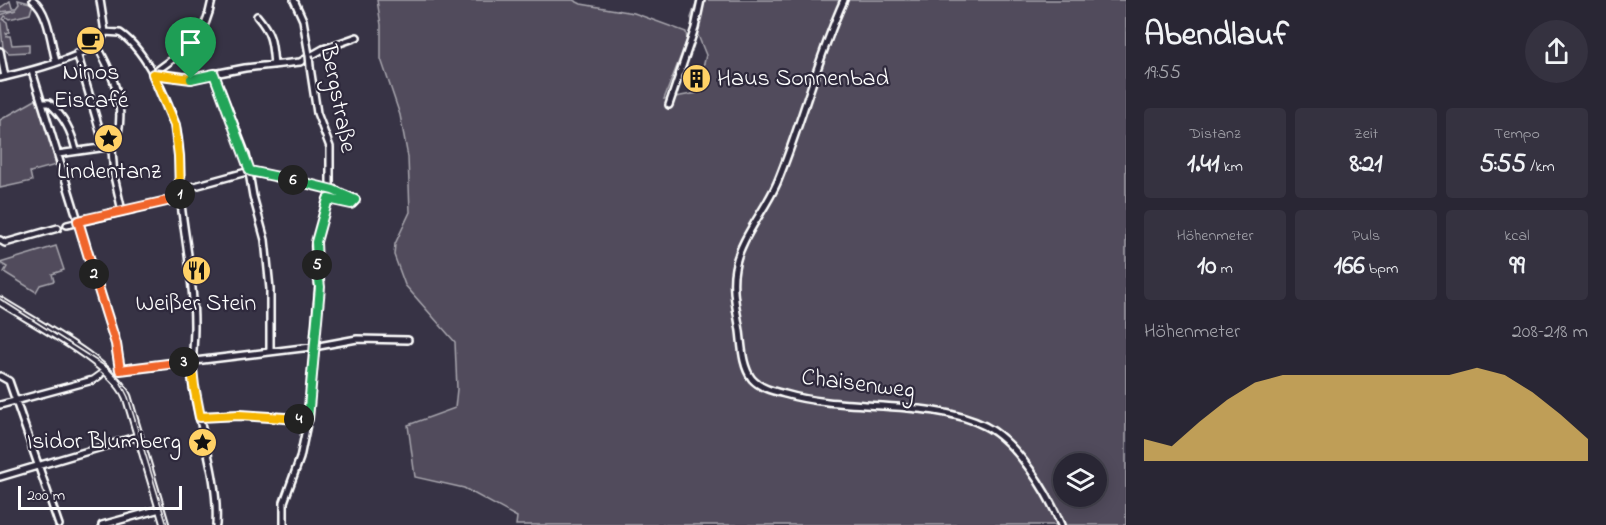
<!DOCTYPE html>
<html lang="de">
<head>
<meta charset="utf-8">
<style>
	body { margin:0; font-family:"Indie Flower",sans-serif; background:#353240; color:#f1f3f6; height:100vh; display:flex; flex-direction:column; font-size:22px; white-space:nowrap }
	* { box-sizing:border-box; margin:0 }
	p { font-size:20px; color:#a5a5ac }
	.icon { flex:none; width:33px; height:33px; fill:none; stroke:currentColor; stroke-width:2; stroke-linecap:round; stroke-linejoin:round }
	.map { position:relative; flex:1; overflow:hidden }
	.drawer { display:flex; flex-direction:column; background:#292634; width:480px }
	.drawer>* { flex:none }
	.controls { position:absolute; left:1053px; top:453px; display:grid; gap:12px }
	.controls a { display:grid; place-items:center; width:54px; height:54px; border-radius:50%; background:#292634; box-shadow:0 3px 15px #0003,0 0 0 2px #45434f; font-size:30px }
	.scale { position:absolute; left:18px; bottom:15px; width:164px; box-sizing:border-box; padding-left:6px; border:3px solid #fff; border-top:0; font-size:16px; line-height:21px; white-space:nowrap; color:#fff; -webkit-text-stroke:4px #2f2a3d; paint-order:stroke }
	.pin { position:absolute; display:grid; place-items:center; width:51px; height:51px; color:#fff; margin:-62px -26px; border-radius:50% 50% 50% 0; rotate:-45deg; box-shadow:0 0 6px #0007 }
	.pin .icon { rotate:45deg }
	.km { position:absolute; width:30px; height:30px; margin:-15px; border-radius:50%; background:#222; color:#fff; font-size:16px; line-height:30px; text-align:center }
	.round { display:grid; place-items:center; flex:none; width:63px; height:63px; border-radius:32px; background:#353240 }
	.headline { display:flex; align-items:center; justify-content:space-between; height:102px; padding:0 18px }
	h1 { font-size:33px; font-weight:800; line-height:45px }
	.metrics { display:grid; grid-template-columns:repeat(3,1fr); gap:9px; height:102px; padding:6px 18px }
	.metrics div { display:grid; align-content:center; border-radius:6px; background:#353240; text-align:center }
	.metrics b { font-size:26px; font-weight:800 }
	.metrics small { font-size:16px; font-weight:400 }
	.metrics p { font-size:16px }
	.chart { height:168px; padding:12px 18px }
	.chart p { display:flex; justify-content:space-between }
	.chart svg { width:100%; height:108px; margin-top:6px; fill:#ffd166; opacity:.7 }
	main { display:flex; flex:1; min-height:0 }
	.map>svg:first-child { display:block }
	.green { fill:#514c5c; stroke:#a8a6ae; stroke-width:1.5; fill-rule:evenodd }
	.lines { fill:none; stroke-linecap:round; stroke-linejoin:round }
	.street-casing { stroke:#fff; stroke-width:10 }
	.secondary-casing { stroke:#fff; stroke-width:11 }
	.street { stroke:#2f2a3d; stroke-width:5 }
	.secondary { stroke:#2f2a3d; stroke-width:7 }
	.tram { stroke:#fff; stroke-width:1.5 }
	.street-bridge-casing { stroke:#fff; stroke-width:10; stroke-linecap:butt }
	.street-bridge { stroke:#2f2a3d; stroke-width:5 }
	.split-1-casing { stroke:#fff; stroke-width:12 }
	.split-2-casing { stroke:#fff; stroke-width:12 }
	.split-3-casing { stroke:#fff; stroke-width:12 }
	.split-4-casing { stroke:#fff; stroke-width:12 }
	.split-5-casing { stroke:#fff; stroke-width:12 }
	.split-6-casing { stroke:#fff; stroke-width:12 }
	.split-7-casing { stroke:#fff; stroke-width:12 }
	.split-1 { stroke:#f5b400; stroke-width:8 }
	.split-2 { stroke:#f0652b; stroke-width:8 }
	.split-3 { stroke:#f0652b; stroke-width:8 }
	.split-4 { stroke:#f5b400; stroke-width:8 }
	.split-5 { stroke:#22a559; stroke-width:8 }
	.split-6 { stroke:#22a559; stroke-width:8 }
	.split-7 { stroke:#22a559; stroke-width:8 }
	.labels { text-anchor:middle; dominant-baseline:central; stroke-width:4.5; stroke-linejoin:round; paint-order:stroke }
	.poi-label { font-size:24px; fill:#fff; stroke:#2f2a3d }
	.street-label { font-size:24px; fill:#fff; stroke:#2f2a3d }
</style>
</head>
<body>
<main>
<div class="map">
<svg width="1126" height="525" viewBox="0 0 1126 525">
	<rect width="100%" height="100%" fill="#373345"/>
	<filter id="ink" filterUnits="userSpaceOnUse"><feTurbulence type="fractalNoise" baseFrequency=".0167" numOctaves="2"/><feDisplacementMap in="SourceGraphic" scale="12" xChannelSelector="R" yChannelSelector="G"/><feConvolveMatrix kernelMatrix="1 2 1 2 8 2 1 2 1" color-interpolation-filters="sRGB"/></filter>
	<g filter="url(#ink)">
		<path class="green" d="M18,0L30,3L35,6L32,7L30,14L9,19L5,16L3,19L7,22L9,32L6,33L7,36H10L12,45L29,44V52L9,53L3,48L0,15L16,10L0,12V8L10,1L12,8H16L19,4Z
			M377,0H573L581,4L634,13L686,32L687,40L664,99L697,93L706,55L691,18L697,0H1126V525H516L517,517L464,488L415,477L408,425L455,408L457,389L455,342L405,285L394,255L395,244L410,212L408,157L400,115L381,59V25ZM1064,464H1096V496H1064Z
			M39,98L56,165L30,172L32,181L0,188V120Z
			M56,246L64,270L52,274L54,281L40,285L36,292L4,272L7,267L0,263Z"/>
		<g class="lines">
			<defs>
				<path id="street" d="M33,0C49,12 51,44 56,62
					M100,0L105,32
					M294,0L303,20L309,55
					M844,0C817,59 802,123 777,183C765,211 740,238 735,268C731,289 737,311 740,331C742,346 742,366 752,379C760,388 773,391 785,394C846,412 930,398 985,426C1017,442 1048,493 1061,525
					M257,16C272,34 272,42 274,65
					M105,32L120,33C147,51 173,108 178,139C181,163 179,188 182,212C187,250 194,288 194,326C194,346 191,365 193,385C200,432 219,477 216,525
					M0,51L5,77
					M77,53L102,138L107,147L112,150L114,176L122,211
					M310,67L317,113L330,147V186
					M32,71L116,344L120,370
					M154,73C186,48 204,43 212,0
					M153,74L193,78L245,68L300,62L323,49L357,37
					M214,74L246,155L253,196L265,240L270,289V351
					M0,78C22,73 100,55 105,32
					M43,103H49C64,117 71,130 76,150
					M669,105L695,28L701,0
					M58,154L107,147L114,144C129,111 113,73 96,44
					M180,190L250,171L333,190L355,200L353,203L328,199
					M67,225L180,198
					M0,240L5,243L58,228
					M120,370L319,346L357,339L408,340
					M0,376L9,381L59,525
					M0,405L93,380L100,375
					M200,417L239,415L308,419
					M0,477L139,436
					M102,525L160,509
					M284,525V502L300,458L308,419L319,287L315,246L329,193"/>
				<path id="secondary" d="M0,301C34,323 112,362 127,397L165,525"/>
			</defs>
			<use href="#street" class="street-casing"/>
			<use href="#secondary" class="secondary-casing"/>
			<use href="#street" class="street"/>
			<use href="#secondary" class="secondary"/>
			<path class="tram" d="M0,299L108,368L120,381L128,397L167,525"/>
			<defs>
				<path id="street-bridge" d="M309,55L310,67
					M329,193L330,186"/>
			</defs>
			<use href="#street-bridge" class="street-bridge-casing"/>
			<use href="#street-bridge" class="street-bridge"/>
		</g>
	</g>
	<g class="lines" filter="url(#ink)">
		<defs>
			<path id="split-1" d="M180,194L179,156L175,125L153,74L191,79"/>
			<path id="split-2" d="M94,274L78,221L180,198V194"/>
			<path id="split-3" d="M94,274L116,344L120,370L184,362"/>
			<path id="split-4" d="M184,362L191,361L194,386L200,417L239,415L299,419"/>
			<path id="split-5" d="M299,419H308L320,287L317,265"/>
			<path id="split-6" d="M293,180L333,190L355,200L351,204L328,199L316,242L317,265"/>
			<path id="split-7" d="M191,79L214,74L250,171L293,180"/>
		</defs>
		<use href="#split-1" class="split-1-casing"/>
		<use href="#split-2" class="split-2-casing"/>
		<use href="#split-3" class="split-3-casing"/>
		<use href="#split-4" class="split-4-casing"/>
		<use href="#split-5" class="split-5-casing"/>
		<use href="#split-6" class="split-6-casing"/>
		<use href="#split-7" class="split-7-casing"/>
		<use href="#split-1" class="split-1"/>
		<use href="#split-2" class="split-2"/>
		<use href="#split-3" class="split-3"/>
		<use href="#split-4" class="split-4"/>
		<use href="#split-5" class="split-5"/>
		<use href="#split-6" class="split-6"/>
		<use href="#split-7" class="split-7"/>
	</g>
	<defs>
		<symbol id="cafe-disc" viewBox="-11 -11 22 22"><circle r="9.5" fill="#ffd166" stroke="#2f2a3d"/><path d="M-5.5-4.5H6V0H3Q3 3.5 0 3.5H-2.5Q-5.5 3.5-5.5 0ZM3-3.2v2h1.7v-2ZM-6 4.5H4V6H-6Z" fill="#111"/></symbol>
		<symbol id="building-disc" viewBox="-11 -11 22 22"><circle r="9.5" fill="#ffd166" stroke="#2f2a3d"/><path d="M-4-6H4V6H1V3H-1V6H-4ZM-2.5-4.3h1.7v1.8h-1.7ZM.8-4.3h1.7v1.8H.8ZM-2.5-1h1.7V.8h-1.7ZM.8-1h1.7V.8H.8Z" fill="#111"/></symbol>
		<symbol id="sight-disc" viewBox="-11 -11 22 22"><circle r="9.5" fill="#ffd166" stroke="#2f2a3d"/><path d="M0-6L1.8-2.2L6-1.7L2.9 1.2L3.7 5.4L0 3.3L-3.7 5.4L-2.9 1.2L-6-1.7L-1.8-2.2Z" fill="#111"/></symbol>
		<symbol id="restaurant-disc" viewBox="-11 -11 22 22"><circle r="9.5" fill="#ffd166" stroke="#2f2a3d"/><path d="M-5-6h1v4h1v-4h1v4h1v-4h1v5L-1.5 .5V6h-2V.5L-5-1ZM5-6V6H3V1.5H1.5Q1.5-4 5-6Z" fill="#111"/></symbol>
	</defs>
	<g fill-rule="evenodd">
		<use href="#cafe-disc" x="74" y="24" width="33" height="33"/>
		<use href="#building-disc" x="680" y="62" width="33" height="33"/>
		<use href="#sight-disc" x="92" y="122" width="33" height="33"/>
		<use href="#restaurant-disc" x="180" y="254" width="33" height="33"/>
		<use href="#sight-disc" x="186" y="426" width="33" height="33"/>
	</g>
	<g class="labels">
		<g class="poi-label">
			<text x="91" y="73">Ninos<tspan x="91" dy="28">Eiscafé</tspan></text>
			<text x="717" y="79" text-anchor="start">Haus Sonnenbad</text>
			<text x="109" y="172">Lindentanz</text>
			<text x="196" y="304">Weißer Stein</text>
			<text x="181" y="442" text-anchor="end">Isidor Blumberg</text>
		</g>
		<g class="street-label">
			<text transform="translate(337 99) rotate(79)">Bergstraße</text>
			<text transform="translate(858 385) rotate(7)">Chaisenweg</text>
		</g>
	</g>
</svg>
<div class="controls">
<a><svg class="icon" aria-label="layers" viewBox="0 0 24 24"><path d="M12 4l9 5-9 5-9-5zM3 14l9 5 9-5"/></svg></a>
</div>
<div class="scale">200 m</div>
<div class="pin" style="left:191px;top:79px;background:#1e9e55"><svg class="icon" aria-label="arrive" viewBox="0 0 24 24"><path d="M6 21V4h12l-3 4 3 4H6"/></svg></div>
<b class="km" style="left:180px;top:194px">1</b>
<b class="km" style="left:94px;top:274px">2</b>
<b class="km" style="left:184px;top:362px">3</b>
<b class="km" style="left:299px;top:419px">4</b>
<b class="km" style="left:317px;top:265px">5</b>
<b class="km" style="left:293px;top:180px">6</b>
</div>
<section class="drawer">
<div class="headline"><div><h1>Abendlauf</h1><p>19:55</p></div><a class="round"><svg class="icon" aria-label="share" viewBox="0 0 24 24"><path d="M12 15V3M7 8l5-5 5 5M5 13v7h14v-7"/></svg></a></div>
<div class="metrics">
<div><p>Distanz</p><b>1.41<small> km</small></b></div>
<div><p>Zeit</p><b>8:21</b></div>
<div><p>Tempo</p><b>5:55<small> /km</small></b></div>
</div>
<div class="metrics">
<div><p>Höhenmeter</p><b>10<small> m</small></b></div>
<div><p>Puls</p><b>166<small> bpm</small></b></div>
<div><p>kcal</p><b>99</b></div>
</div>
<div class="chart"><p><span>Höhenmeter</span>208–218 m</p>
<svg viewBox="0 0 160 44" preserveAspectRatio="none"><path d="M0 44V35L10 38L20 28L30 19L40 12L50 9L60 9L70 9L80 9L90 9L100 9L110 9L120 6L130 9L140 16L150 25L160 35V44z"/></svg>
</div>
</section>
</main>
</body>
</html>
